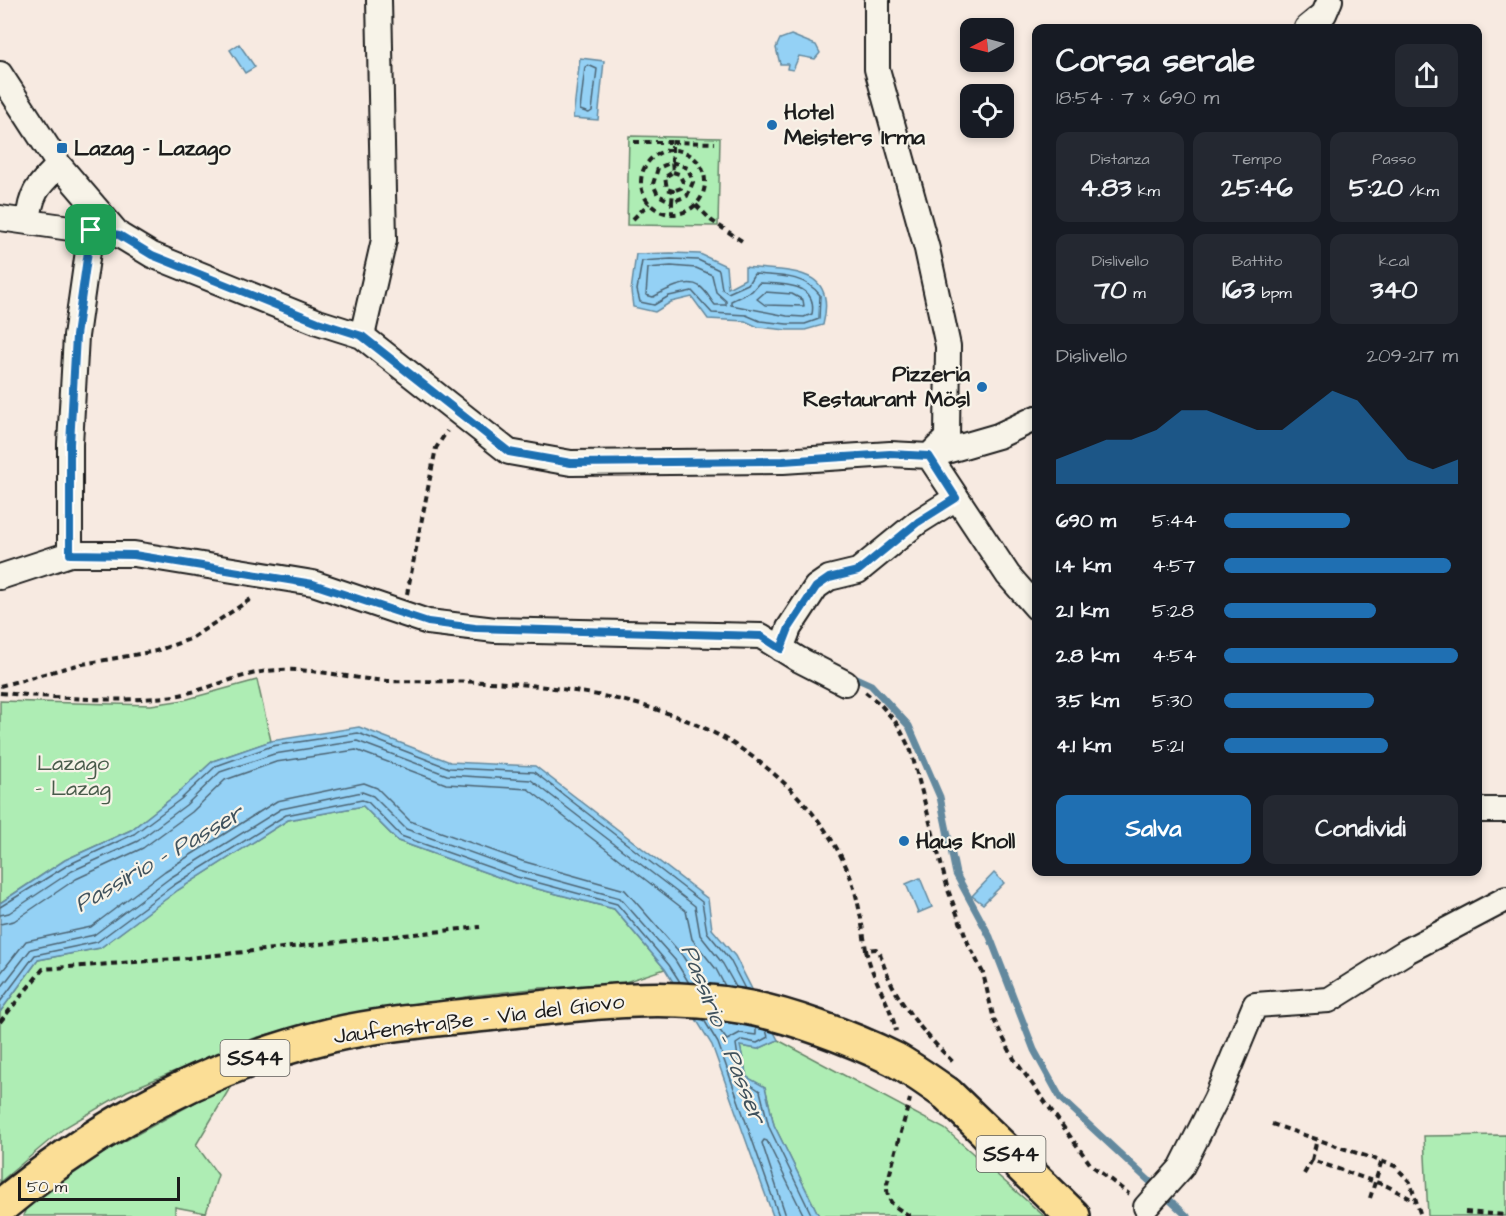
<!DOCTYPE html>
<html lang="it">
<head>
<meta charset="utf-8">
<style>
	body { margin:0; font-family:"Architects Daughter",sans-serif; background:#242831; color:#f1f3f6; height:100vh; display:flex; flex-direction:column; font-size:22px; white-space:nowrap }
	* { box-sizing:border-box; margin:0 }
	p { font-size:20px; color:#9ea1a6 }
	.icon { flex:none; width:33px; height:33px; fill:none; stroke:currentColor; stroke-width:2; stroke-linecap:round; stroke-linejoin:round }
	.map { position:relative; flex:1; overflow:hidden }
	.sheet { position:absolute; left:1032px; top:24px; width:450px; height:852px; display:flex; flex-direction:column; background:#171b24; border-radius:12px; box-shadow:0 3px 9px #0003 }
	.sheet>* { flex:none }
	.needle { width:39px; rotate:264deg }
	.controls { position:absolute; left:960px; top:18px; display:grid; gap:12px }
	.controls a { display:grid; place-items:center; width:54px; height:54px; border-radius:12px; background:#171b24; box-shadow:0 3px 9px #0003; font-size:30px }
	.scale { position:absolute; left:18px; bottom:15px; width:162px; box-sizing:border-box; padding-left:6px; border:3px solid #1c1c1c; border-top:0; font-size:16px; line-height:21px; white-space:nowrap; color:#1c1c1c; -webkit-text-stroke:4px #f7f3e8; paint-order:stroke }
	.pin { position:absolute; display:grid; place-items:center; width:51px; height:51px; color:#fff; margin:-26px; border-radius:12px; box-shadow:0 3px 9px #0006 }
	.round { display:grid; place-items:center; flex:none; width:63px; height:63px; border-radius:12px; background:#242831 }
	.summary { display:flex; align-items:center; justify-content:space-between; height:102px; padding:0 24px }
	h1 { font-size:33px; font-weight:700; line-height:45px }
	.stats { display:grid; grid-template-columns:repeat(3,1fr); gap:9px; height:102px; padding:6px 24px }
	.stats div { display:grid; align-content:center; border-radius:12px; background:#242831; text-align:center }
	.stats b { font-size:26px; font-weight:700 }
	.stats small { font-size:16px; font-weight:400 }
	.stats p { font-size:16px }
	.chart { height:168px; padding:12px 24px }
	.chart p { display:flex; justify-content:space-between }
	.chart svg { width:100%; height:108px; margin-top:6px; fill:#1f6fb2; opacity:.7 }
	.primary-button { display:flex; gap:12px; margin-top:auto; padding:12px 24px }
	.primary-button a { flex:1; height:69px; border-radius:12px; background:#1f6fb2; color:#fff; font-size:24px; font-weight:700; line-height:69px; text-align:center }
	.primary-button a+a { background:#242831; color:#f1f3f6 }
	ul { padding:0 24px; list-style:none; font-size:20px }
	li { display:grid; grid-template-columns:96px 72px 1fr; align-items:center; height:45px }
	li i { height:15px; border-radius:8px; background:#1f6fb2 }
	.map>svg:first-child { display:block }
	.green { fill:#aeedb4; stroke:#658468; stroke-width:1.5 }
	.water { fill:#94d1f5; stroke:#64899e; stroke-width:1.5 }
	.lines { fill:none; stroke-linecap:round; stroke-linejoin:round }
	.shore { stroke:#4c6473; stroke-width:1.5 }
	.stream { stroke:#64899e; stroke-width:7 }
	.street-casing { stroke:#1c1c1c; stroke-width:28 }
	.primary-casing { stroke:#1c1c1c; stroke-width:38 }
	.path { stroke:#1c1c1c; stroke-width:4; stroke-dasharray:6 4.5; stroke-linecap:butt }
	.street { stroke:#f7f3e8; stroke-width:24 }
	.primary { stroke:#fbde96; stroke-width:33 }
	.primary-bridge-casing { stroke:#1c1c1c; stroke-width:38; stroke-linecap:butt }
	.primary-bridge { stroke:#fbde96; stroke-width:33 }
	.route-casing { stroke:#fff; stroke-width:12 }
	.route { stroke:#1f6fb2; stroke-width:8 }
	.poi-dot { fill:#1f6fb2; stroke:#f7f3e8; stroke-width:2 }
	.labels { text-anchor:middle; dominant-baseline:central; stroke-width:4.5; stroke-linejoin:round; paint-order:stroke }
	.shield { fill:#f7f3e8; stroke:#5e5c59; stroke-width:1.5 }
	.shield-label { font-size:21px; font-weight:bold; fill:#1c1c1c }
	.poi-label { font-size:22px; font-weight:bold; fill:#1c1c1c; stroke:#f7f3e8; text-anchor:start }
	.park-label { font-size:22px; fill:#485b4a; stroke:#f7f3e8 }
	.street-label { font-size:22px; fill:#1c1c1c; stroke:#f7f3e8 }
	.water-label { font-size:24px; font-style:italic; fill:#40525d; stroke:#f7f3e8 }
</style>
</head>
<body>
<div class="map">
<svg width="1506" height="1216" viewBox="0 0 1506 1216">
	<rect width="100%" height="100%" fill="#f7eae1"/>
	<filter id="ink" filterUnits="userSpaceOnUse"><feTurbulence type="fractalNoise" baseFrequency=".0167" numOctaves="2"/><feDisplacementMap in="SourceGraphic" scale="12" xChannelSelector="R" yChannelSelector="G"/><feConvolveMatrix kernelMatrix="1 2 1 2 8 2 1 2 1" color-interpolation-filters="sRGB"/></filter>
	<g filter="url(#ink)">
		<path class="green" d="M629,136L720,138L718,226L627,225Z
			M257,680L271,741L213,761L177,794L131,830L65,860L0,903V701L151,705L184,700Z
			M363,806L398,841L515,883L614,909L665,969L616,985L540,988L479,995L328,1018L255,1038L127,1091L64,1128L0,1182V1012L38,960L100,948L178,890L288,820Z
			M778,1040L945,1129L1044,1216H819L774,1125L765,1087L747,1078L740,1046L758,1049Z
			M234,1081L196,1145L218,1175L206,1213L175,1207V1216H23L27,1206L110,1149Z
			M1506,1135V1216H1428L1424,1136Z"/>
		<path class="water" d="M791,35L816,45L820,53L815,59L799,56L793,70L787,69L788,64H780L776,48L780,39Z
			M239,44L255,67L245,73L230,50Z
			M580,58L604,61L598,120L573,118Z
			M671,253L700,254L726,266L728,288L745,279V267C788,272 838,265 823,325L805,330H787L758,327L745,321L708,319L692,297L671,302L655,312L633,307L631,291L636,254Z
			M359,727L450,762L535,766L708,899L712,929L735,956L778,1040L758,1049L740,1046L747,1077L765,1087L774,1125L819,1216H773L712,1045L665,969L614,909L515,883L398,841L363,806L288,820L178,890L100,948L38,960L0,1012V903L65,860L131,830L177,794L213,761L271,741Z
			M994,873L1004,883L983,904L972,896Z
			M920,878L932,907L918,913L906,884Z"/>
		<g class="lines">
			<path class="shore" d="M588,65L597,69L592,111L589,113L580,110L585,67Z
				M671,259L698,260L719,270L722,289L728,293L748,284L754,274C778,276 804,274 820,295L819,319L805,324H787L760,321L746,315L712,313L692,291L669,296L654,305L640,302L637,290L642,261Z
				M671,266L696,268L712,275L716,292L726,301V305H715C710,299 706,290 699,286C687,278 664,291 653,297L646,295L648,268Z
				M759,283C781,284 818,282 812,314L804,317L787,316L731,305V301L752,291Z
				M765,292L792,294L803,300L804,306L765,305L757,299Z
				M0,907L68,865L134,834L181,799L216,766L272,746L358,733L449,768L534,772L702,902L707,932L730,960L745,989
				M0,915L9,913L72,871L138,841L186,805L220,772L274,754L357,741L447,775L531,780L695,906L700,935L723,964L736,987
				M0,924L14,921L76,879L143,848L192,812L225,780L276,762L356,750L446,784L528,789L686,911L692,939L716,969L725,986
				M0,974L26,941L91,927L165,871L277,801L364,783L377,788L410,821L522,861L625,890L682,955L700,983
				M0,989L31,949L94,935L170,878L281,809L362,792L373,796L406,829L519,870L620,898L675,960L689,983
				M0,1002L35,955L97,942L174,885L286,815L362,800L368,802L401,836L517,877L617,904L669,965L680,982
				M704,1020L718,1043L779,1216
				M713,1021L727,1040L740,1033L756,1035V1028
				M766,1030L768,1037L757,1043L742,1040L736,1044L741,1078L760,1091L769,1127L812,1216
				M786,1216L762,1143L764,1140L767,1141L804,1216"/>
			<path class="stream" d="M849,675L871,685L909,726L940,797L956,874L990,937L1034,1050L1061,1099L1187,1216"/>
			<defs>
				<path id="street" d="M877,0V69L927,249L948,346L947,438L929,456
					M1307,28L1324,14L1330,0
					M0,74L59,165L119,235
					M0,218L119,235L152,255L318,322L362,336L509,452L571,463L783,461L890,454L929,456L998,436L1036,418
					M28,222C31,191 38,186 59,165
					M362,336L384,240L379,0
					M929,456L1008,575L1036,607
					M70,554V444L76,336L91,230
					M0,577L70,554H134L313,583L428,622L495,630L761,636L798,659L845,683
					M781,649L789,628L816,587L829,578L858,571L918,522L956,498
					M1478,810H1506
					M1146,1207L1181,1168L1216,1099L1255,1005L1329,1000L1407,951L1506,899"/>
				<path id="primary" d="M947,1094L1073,1216
					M0,1207C98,1125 207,1065 332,1035C385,1023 441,1019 495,1013"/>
			</defs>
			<use href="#street" class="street-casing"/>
			<use href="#primary" class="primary-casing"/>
			<path class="path" d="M634,142H672V162L658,168L653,184L658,195L672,202V214
				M672,142L715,143
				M641 182a32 32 0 1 1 64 0a32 32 0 1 1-64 0Z
				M672,162L688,168L693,182L687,196L672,202L673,191L667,189L665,177L673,172Z
				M673,172L679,174L683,182L681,188L673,191
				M696,205L712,221L745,243
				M633,219L649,203
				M407,594L436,448L447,431
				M0,686L77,665L156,651L190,639L254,597
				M865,692L880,704L898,725L911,751L948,890L968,943L983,973L994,1020L1014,1059L1091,1165L1129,1194
				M0,693C55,697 111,703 166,697C204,693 239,672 278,670C315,668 352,679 388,681C432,682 476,680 519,684C580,690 645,701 700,726C762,754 825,812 850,876C859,900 862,925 866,950L876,949L880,953C892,998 921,1030 953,1062
				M866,950C872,979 890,1002 896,1031
				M0,1022L43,969L188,958L480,927
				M1272,1124L1395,1166L1410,1182L1421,1216
				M1312,1160L1317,1139
				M1304,1174L1312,1160L1387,1186L1417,1202
				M1370,1198L1382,1160
				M1465,1212L1506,1215
				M910,1216C895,1207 886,1203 887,1184L910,1099"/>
			<use href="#street" class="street"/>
			<use href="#primary" class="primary"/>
			<defs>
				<path id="primary-bridge" d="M495,1013C576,1004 658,992 739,1006C785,1013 851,1038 894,1059C912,1069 930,1082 947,1094"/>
			</defs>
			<use href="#primary-bridge" class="primary-bridge-casing"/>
			<use href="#primary-bridge" class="primary-bridge"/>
		</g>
	</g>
	<g class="lines" filter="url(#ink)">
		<defs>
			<path id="route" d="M91,230L119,235L152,255L318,322L362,336L509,452L571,463L783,461L890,454L929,456L956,498L918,522L858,571L829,578L816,587L789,628L781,649L761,636L475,628L428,622L313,584L134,555L70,554V444L76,336Z"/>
		</defs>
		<use href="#route" class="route-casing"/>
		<use href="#route" class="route"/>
	</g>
	<g class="poi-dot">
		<circle cx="772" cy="125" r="6"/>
		<rect x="56" y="142" width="12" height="12" rx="3"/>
		<circle cx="982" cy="387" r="6"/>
		<circle cx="904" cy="841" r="6"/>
	</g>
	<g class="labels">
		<g class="shield">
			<rect x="220.5" y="1040" width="69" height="36" rx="4.5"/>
			<rect x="976.5" y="1136" width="69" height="36" rx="4.5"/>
		</g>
		<g class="shield-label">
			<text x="255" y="1058">SS44</text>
			<text x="1011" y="1154">SS44</text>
		</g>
		<g class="poi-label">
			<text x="784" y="112">Hotel<tspan x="784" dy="25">Meisters Irma</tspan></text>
			<text x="74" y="148">Lazag - Lazago</text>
			<text x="970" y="374" text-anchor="end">Pizzeria<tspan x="970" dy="25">Restaurant Mösl</tspan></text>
			<text x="916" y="841">Haus Knoll</text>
		</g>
		<g class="park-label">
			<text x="73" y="763">Lazago<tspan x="73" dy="25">- Lazag</tspan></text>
		</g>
		<g class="street-label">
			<text transform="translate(479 1019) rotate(-7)">Jaufenstraße - Via del Giovo</text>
		</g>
		<g class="water-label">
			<text transform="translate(159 859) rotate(-30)">Passirio - Passer</text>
			<text transform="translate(723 1034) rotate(68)">Passirio - Passer</text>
		</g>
	</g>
</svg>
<div class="controls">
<a><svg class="needle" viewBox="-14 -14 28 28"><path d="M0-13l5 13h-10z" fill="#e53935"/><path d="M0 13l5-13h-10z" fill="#9ea1a6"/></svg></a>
<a><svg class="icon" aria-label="locate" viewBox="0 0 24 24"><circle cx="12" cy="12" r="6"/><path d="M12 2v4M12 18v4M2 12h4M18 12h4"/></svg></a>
</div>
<div class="scale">50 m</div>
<div class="pin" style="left:91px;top:230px;background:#1e9e55"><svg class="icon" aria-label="arrive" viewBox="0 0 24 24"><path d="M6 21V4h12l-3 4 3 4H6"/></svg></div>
<section class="sheet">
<div class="summary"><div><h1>Corsa serale</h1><p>18:54 · 7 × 690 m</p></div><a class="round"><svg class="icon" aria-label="share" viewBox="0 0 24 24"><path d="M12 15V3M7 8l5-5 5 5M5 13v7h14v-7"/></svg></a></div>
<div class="stats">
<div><p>Distanza</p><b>4.83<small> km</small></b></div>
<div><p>Tempo</p><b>25:46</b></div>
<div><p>Passo</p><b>5:20<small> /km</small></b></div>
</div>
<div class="stats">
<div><p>Dislivello</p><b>70<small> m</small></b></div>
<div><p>Battito</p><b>163<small> bpm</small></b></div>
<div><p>kcal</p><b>340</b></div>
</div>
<div class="chart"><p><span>Dislivello</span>209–217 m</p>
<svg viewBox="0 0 160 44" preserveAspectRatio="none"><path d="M0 44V34L10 30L20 26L30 26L40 22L50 14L60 14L70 18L80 22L90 22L100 14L110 6L120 10L130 22L140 34L150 38L160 34V44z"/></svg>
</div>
<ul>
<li><b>690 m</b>5:44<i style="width:54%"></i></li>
<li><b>1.4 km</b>4:57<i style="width:97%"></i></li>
<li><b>2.1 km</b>5:28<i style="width:65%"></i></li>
<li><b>2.8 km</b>4:54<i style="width:100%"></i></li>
<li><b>3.5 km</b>5:30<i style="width:64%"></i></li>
<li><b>4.1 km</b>5:21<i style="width:70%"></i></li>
</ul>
<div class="primary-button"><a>Salva</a><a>Condividi</a></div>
</section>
</div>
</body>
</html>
